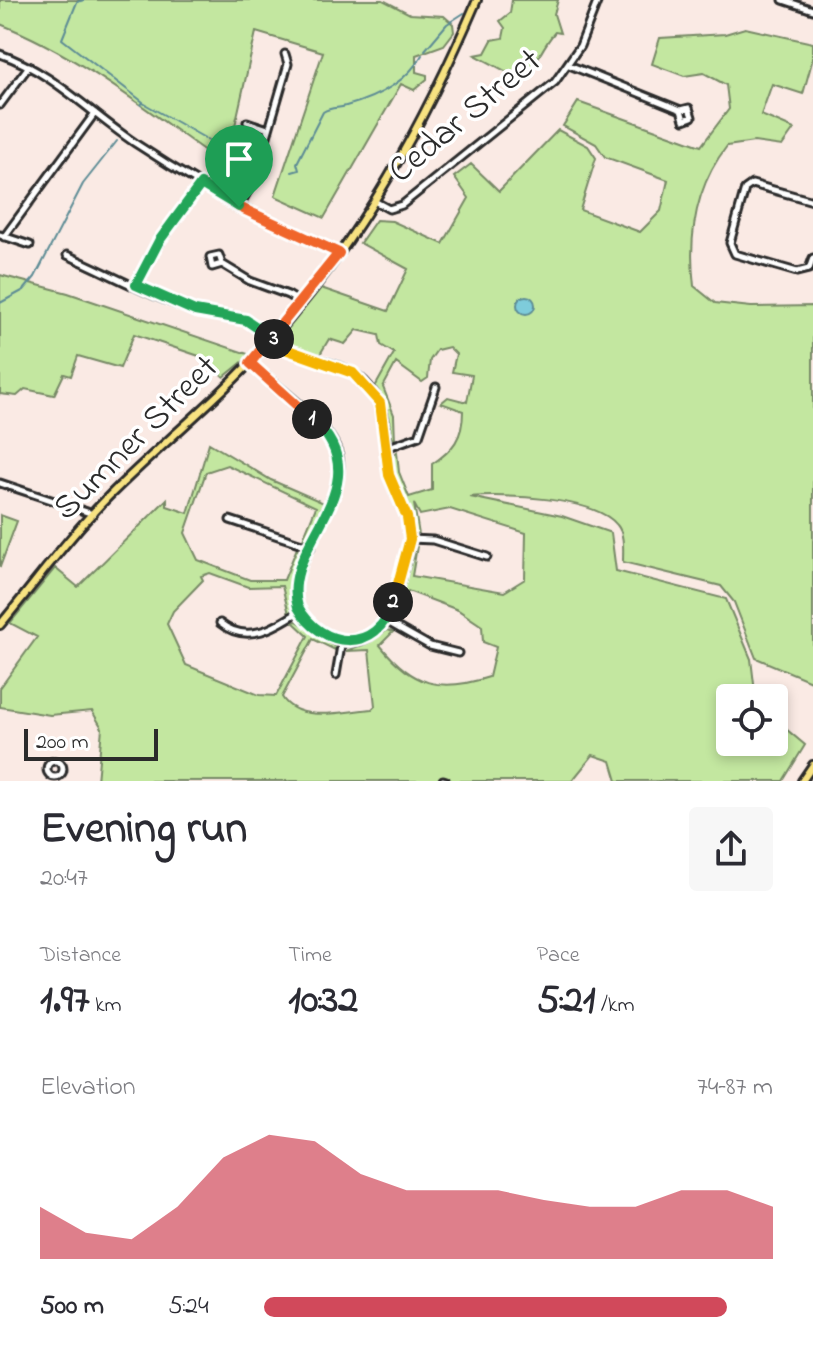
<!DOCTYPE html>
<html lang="en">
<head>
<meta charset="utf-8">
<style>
	body { margin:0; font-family:"Indie Flower",sans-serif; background:#f7f7f7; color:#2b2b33; height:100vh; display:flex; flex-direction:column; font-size:30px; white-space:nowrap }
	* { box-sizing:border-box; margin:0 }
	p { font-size:26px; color:#7c7c81 }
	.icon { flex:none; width:44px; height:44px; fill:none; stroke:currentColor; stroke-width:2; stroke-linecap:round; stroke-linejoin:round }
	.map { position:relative; height:781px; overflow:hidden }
	.details { display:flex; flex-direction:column; background:#fff; flex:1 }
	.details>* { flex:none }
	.controls { position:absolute; left:716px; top:684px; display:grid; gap:16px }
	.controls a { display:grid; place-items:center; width:72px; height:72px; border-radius:8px; background:#fff; box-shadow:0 4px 12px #0003; font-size:40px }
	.scale { position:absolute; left:24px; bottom:20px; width:134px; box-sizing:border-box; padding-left:8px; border:4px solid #2b2b2b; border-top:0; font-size:22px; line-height:28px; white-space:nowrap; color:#2b2b2b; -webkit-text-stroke:6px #fff; paint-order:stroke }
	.pin { position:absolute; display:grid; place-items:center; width:68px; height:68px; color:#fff; margin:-82px -34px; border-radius:50% 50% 50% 0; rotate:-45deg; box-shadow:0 0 8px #0007 }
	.pin .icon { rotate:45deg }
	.km { position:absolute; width:40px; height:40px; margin:-20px; border-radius:50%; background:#222; color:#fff; font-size:22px; line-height:40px; text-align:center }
	.round { display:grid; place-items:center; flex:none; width:84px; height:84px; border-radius:8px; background:#f7f7f7 }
	.head { display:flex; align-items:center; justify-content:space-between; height:136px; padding:0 40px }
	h1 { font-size:44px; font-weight:700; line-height:60px }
	.metrics { display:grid; grid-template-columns:repeat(3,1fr); gap:12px; height:136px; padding:8px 40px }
	.metrics div { display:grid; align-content:center }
	.metrics b { font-size:40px; font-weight:700 }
	.metrics small { font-size:22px; font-weight:400 }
	.metrics p { font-size:22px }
	.chart { height:224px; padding:16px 40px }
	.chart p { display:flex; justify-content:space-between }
	.chart svg { width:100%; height:144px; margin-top:8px; fill:#d1495b; opacity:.7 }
	ul { padding:0 40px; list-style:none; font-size:26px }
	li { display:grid; grid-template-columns:128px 96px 1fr; align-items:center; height:60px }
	li i { height:20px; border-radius:10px; background:#d1495b }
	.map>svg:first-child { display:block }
	.green { fill:#c3e7a0; stroke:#778966; stroke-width:2 }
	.water { fill:#7eccdb; stroke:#5d8c95; stroke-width:2 }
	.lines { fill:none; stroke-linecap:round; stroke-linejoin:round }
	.stream { stroke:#5d8c95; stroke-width:2 }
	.minor-casing { stroke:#2b2b2b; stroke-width:11 }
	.major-casing { stroke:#2b2b2b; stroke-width:12 }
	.minor { stroke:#fff; stroke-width:5 }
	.major { stroke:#f7e281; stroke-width:6 }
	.split-1-casing { stroke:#fff; stroke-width:16 }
	.split-2-casing { stroke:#fff; stroke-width:16 }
	.split-3-casing { stroke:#fff; stroke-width:16 }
	.split-4-casing { stroke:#fff; stroke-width:16 }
	.split-1 { stroke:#f0652b; stroke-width:10 }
	.split-2 { stroke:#22a559; stroke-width:10 }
	.split-3 { stroke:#f5b400; stroke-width:10 }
	.split-4 { stroke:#22a559; stroke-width:10 }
	.labels { text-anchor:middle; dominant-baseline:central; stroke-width:7; stroke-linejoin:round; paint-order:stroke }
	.street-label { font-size:36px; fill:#2b2b2b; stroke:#fff }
</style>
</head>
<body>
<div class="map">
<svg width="813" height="781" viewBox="0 0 813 781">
	<rect width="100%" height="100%" fill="#faeae4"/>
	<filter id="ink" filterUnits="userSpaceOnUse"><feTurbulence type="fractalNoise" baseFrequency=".0125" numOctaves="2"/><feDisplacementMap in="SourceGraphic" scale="16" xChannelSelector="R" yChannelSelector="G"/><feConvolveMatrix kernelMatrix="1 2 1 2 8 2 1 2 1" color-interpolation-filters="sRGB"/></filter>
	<g filter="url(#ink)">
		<path class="green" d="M0,0H383L410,14L444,16L453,24L454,32L444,45L416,55V72L427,75V79L414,90L401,84L324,218L275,196L323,52L256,32L226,166C154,116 82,56 0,24Z
			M512,0H558L554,14L560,33L555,32C541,48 537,65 522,80L475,55L485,53L492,40L503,38L505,28L500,21L510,13Z
			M745,28L813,43V58L803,94L772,84L761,115L794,129L782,146L754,142L727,146C696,186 688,236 694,286L715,303L751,307L813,306V682L756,658L734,602L721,586L623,562C623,551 625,534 617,525C595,497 503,494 470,497L562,516L611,533L616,571L726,599L751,659L755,692L773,693V698H730V742H774V719L805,745L783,781H617L611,761L593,755L572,781H97L102,728L92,711L50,715L0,707V688L37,637L10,623L55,568L78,587L167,499V506L188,513L209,443L271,480L324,503L310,536L303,539L316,507L227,465L206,472L185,533L198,560L250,580H284L297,548L301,554L291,578L292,609L289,614L282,586L248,587L210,573L201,576L203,580L173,611L167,624L186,665L259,695L276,696L308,636L293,622L297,621L335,647V650L313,639L282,697C298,724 345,711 372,709L375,706L369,650L346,651L371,641L387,630L393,632L380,645C413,686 440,693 489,677L496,647L483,642L482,626L458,610L408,591L398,623L393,617L417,546L412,576L504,592L525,579L526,533L450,509L420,515L414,504L419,535L416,534L393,473L391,457L397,452L399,472L409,497L432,490V464C453,450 463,438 463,411L441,403L448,397L467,402L472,375L452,372L456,354L449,347L437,350L430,360L428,378L422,382L396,363L383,387L394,415L395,441C386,432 384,402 375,387L394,353L381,345L379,335L357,330L345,344L329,339L319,356L284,342L283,335L321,288L388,311L408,269L360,243L376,220L392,221L443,244L469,198L454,177L471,164L499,191L558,130L588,146L596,158L580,210L640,232L661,211L668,180L605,157L596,144L563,126L578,102L701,146L729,109L726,85L704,73L684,76L652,64L660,38L725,34Z
			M0,275L68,293L251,355L224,377L199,356L134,334L120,368L78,356L71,376L64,374L54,395L25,389L17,396L0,394Z
			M0,515L17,521L0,567Z"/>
		<path class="water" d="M517 305a9 9 0 1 1 18 0a9 9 0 1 1-18 0Z"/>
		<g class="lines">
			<path class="stream" d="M84,0L77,2L62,39L143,102L141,105
				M425,50L447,24L464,13
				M143,103L226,150
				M292,172L299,170L297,163L323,112C332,106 338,109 346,106C375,98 406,83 422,55
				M0,303L24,290L35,277L83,184L117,141"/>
			<defs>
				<path id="minor" d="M783,0L813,10
					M0,54C53,72 92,115 138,145C203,188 268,223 339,253
					M569,65L681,110L689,108L692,117L684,120L681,110
					M0,105L29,66
					M247,122L268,129
					M813,201L752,184L745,189L730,243L735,254L797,272L809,269L813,258
					M376,202L389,209L402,205L555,82L580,46L598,0
					M239,207L255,178L288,64L285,54
					M0,235L30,245
					M4,237L95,113
					M67,255C110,274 155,299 200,312C215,317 232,314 247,321C264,328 275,345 292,351C315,361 344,362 364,381C371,388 377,396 381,406C389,426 384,450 388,471C392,495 412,514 410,540C410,553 403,568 399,581C385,632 361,666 308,621C262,580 360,498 336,447C324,419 274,384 250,363
					M222,264L212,267L210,257L219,255L222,264L250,281L288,295L301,303
					M136,285L153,251L201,184
					M386,448L419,436L436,387
					M0,483L93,514
					M230,520L311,547
					M410,539L433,540L487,557
					M386,621L430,646L458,653
					M220,623C247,645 276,627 300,611
					M336,675L342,640
					M47 769a8 8 0 1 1 16 0a8 8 0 1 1-16 0Z
					M443,780L446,781"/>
				<path id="major" d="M0,625C36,582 70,535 109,496C162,443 222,396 271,340C361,239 424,124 477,0
					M802,781L813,765"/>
			</defs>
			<use href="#minor" class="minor-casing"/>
			<use href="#major" class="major-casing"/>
			<use href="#minor" class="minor"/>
			<use href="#major" class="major"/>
		</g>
	</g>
	<g class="lines" filter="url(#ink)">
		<defs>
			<path id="split-1" d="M239,207L339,253L250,363L312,419"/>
			<path id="split-2" d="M312,419C386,486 278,545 298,607C321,649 378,655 393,602"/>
			<path id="split-3" d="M274,339L288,350L353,373L380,403L389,475L407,517L410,539L393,602"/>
			<path id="split-4" d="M239,207L201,184L159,241L136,285L195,311L246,320L274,339"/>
		</defs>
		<use href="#split-1" class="split-1-casing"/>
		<use href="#split-2" class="split-2-casing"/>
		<use href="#split-3" class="split-3-casing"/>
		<use href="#split-4" class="split-4-casing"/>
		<use href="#split-1" class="split-1"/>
		<use href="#split-2" class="split-2"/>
		<use href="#split-3" class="split-3"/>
		<use href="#split-4" class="split-4"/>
	</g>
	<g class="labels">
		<g class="street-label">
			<text transform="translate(466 117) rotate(-40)">Cedar Street</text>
			<text transform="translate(137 439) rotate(-45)">Sumner Street</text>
		</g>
	</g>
</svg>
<div class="controls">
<a><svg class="icon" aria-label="locate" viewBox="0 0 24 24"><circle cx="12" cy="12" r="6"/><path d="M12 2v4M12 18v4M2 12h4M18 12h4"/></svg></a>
</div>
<div class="scale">200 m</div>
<div class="pin" style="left:239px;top:207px;background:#1e9e55"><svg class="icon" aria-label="arrive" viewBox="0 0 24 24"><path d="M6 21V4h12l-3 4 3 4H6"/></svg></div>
<b class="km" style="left:312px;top:419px">1</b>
<b class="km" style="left:393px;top:602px">2</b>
<b class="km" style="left:274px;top:339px">3</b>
</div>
<section class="details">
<div class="head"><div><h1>Evening run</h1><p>20:47</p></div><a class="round"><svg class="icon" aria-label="share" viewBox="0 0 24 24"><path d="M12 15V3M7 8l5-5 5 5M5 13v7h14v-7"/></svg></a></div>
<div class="metrics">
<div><p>Distance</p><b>1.97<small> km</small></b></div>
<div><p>Time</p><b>10:32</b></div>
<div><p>Pace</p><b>5:21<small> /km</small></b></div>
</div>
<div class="chart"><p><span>Elevation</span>74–87 m</p>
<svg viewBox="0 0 160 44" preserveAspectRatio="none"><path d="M0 44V28L10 36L20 38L30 28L40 13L50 6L60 8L70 18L80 23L90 23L100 23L110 26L120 28L130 28L140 23L150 23L160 28V44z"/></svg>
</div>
<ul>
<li><b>500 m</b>5:24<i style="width:91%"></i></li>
</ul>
</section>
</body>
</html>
